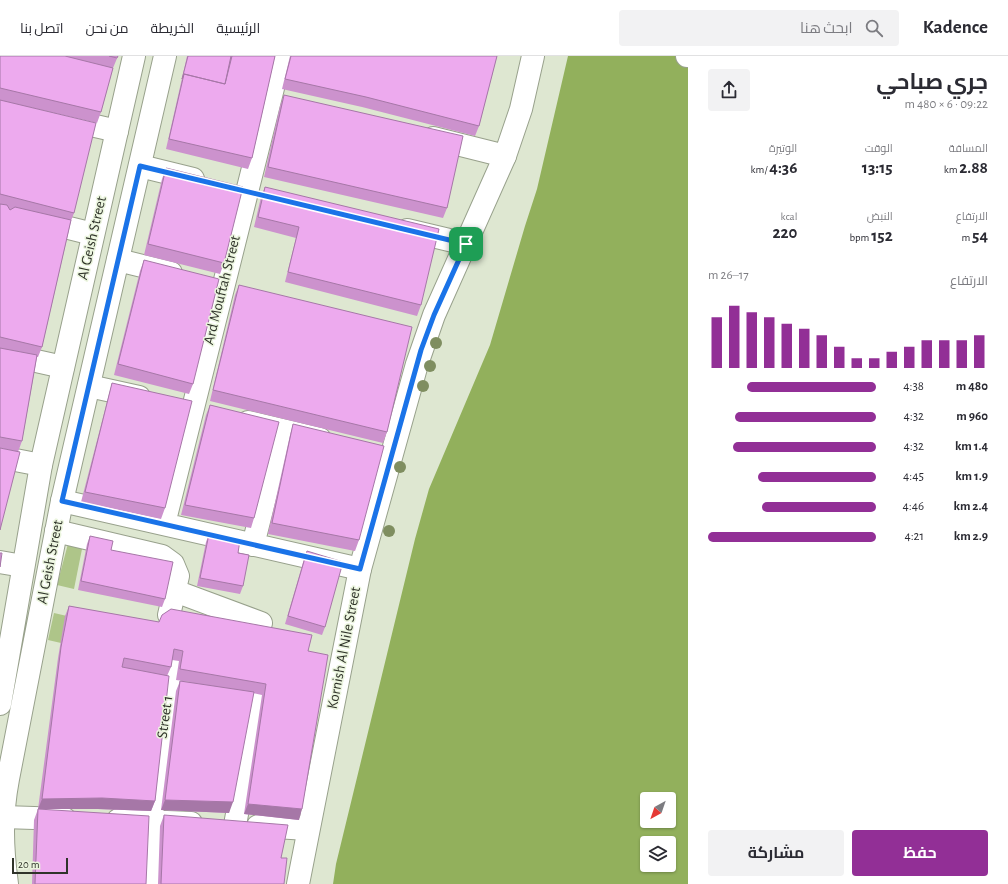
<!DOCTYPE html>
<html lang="ar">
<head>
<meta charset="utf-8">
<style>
	body { margin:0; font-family:"Alegreya Sans",Cairo,sans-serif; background:#f2f2f3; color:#2b2b33; direction:rtl; height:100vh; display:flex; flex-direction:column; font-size:15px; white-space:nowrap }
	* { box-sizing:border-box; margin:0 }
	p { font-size:13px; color:#7c7c81 }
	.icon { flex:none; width:22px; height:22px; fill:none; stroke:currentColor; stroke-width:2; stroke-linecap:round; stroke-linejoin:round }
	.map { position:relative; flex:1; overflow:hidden; direction:ltr }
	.drawer { display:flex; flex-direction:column; background:#fff; width:320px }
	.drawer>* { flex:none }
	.needle { width:26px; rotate:220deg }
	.controls { position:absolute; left:640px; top:736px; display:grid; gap:8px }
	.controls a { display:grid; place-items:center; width:36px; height:36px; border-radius:4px; background:#fff; box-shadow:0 1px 3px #0004; font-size:20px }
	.scale { position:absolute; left:12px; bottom:10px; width:56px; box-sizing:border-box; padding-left:4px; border:2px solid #2f332a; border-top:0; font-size:11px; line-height:14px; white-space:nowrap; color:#2f332a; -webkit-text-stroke:3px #ebf5de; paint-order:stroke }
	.pin { position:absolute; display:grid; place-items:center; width:34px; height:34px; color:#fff; margin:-17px; border-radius:8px; box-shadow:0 2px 6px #0006 }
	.round { display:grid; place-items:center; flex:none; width:42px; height:42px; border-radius:4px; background:#f2f2f3 }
	.overview { display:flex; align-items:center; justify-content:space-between; height:68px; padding:0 20px }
	h1 { font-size:22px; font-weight:700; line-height:30px }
	.metrics { display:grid; grid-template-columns:repeat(3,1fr); gap:6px; height:68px; padding:4px 20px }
	.metrics div { display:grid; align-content:center }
	.metrics b { font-size:17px; font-weight:700 }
	.metrics small { font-size:11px; font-weight:400 }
	.metrics p { font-size:11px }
	.chart { height:112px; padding:8px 20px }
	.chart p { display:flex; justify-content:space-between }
	.chart svg { width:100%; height:72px; margin-top:4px; stroke:#922f96; stroke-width:6 }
	.button { display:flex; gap:8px; margin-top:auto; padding:8px 20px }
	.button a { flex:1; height:46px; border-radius:4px; background:#922f96; color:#fff; font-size:16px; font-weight:700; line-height:46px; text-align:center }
	.button a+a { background:#f2f2f3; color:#2b2b33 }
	ul { padding:0 20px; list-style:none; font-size:13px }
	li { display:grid; grid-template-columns:64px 48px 1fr; align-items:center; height:30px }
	li i { height:10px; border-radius:5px; background:#922f96 }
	header { display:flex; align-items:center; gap:24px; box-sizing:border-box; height:56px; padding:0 20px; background:#fff; border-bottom:1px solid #e1e1e2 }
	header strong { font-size:19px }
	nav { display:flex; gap:22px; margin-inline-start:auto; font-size:14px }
	.search { width:280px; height:36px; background:#f2f2f3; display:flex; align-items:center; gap:10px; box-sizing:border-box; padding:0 14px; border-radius:4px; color:#7c7c81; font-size:15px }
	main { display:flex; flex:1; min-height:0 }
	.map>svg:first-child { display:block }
	.green { fill:#aec589 }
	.water { fill:#92b05c; fill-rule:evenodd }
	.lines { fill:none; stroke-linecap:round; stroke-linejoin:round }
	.minor-casing { stroke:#98a18c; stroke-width:24 }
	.major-casing { stroke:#98a18c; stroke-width:24 }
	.highway-casing { stroke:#98a18c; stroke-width:24 }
	.minor { stroke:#fff; stroke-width:22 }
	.major { stroke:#fff; stroke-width:22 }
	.highway { stroke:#fff; stroke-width:22 }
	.tree { fill:#7f8e60 }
	.wall { fill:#cc92cd }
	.shaded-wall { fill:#a677a7 }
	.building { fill:#edaaee; stroke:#a677a7 }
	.route-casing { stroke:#fff; stroke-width:8 }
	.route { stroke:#1a73e8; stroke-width:5 }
	.labels { text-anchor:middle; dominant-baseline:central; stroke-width:3; stroke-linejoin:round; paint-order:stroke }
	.street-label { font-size:15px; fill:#2f332a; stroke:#ebf5de }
</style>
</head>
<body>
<header>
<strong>Kadence</strong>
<div class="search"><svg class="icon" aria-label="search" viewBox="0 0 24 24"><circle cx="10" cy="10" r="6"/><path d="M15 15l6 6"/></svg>ابحث هنا</div>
<nav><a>الرئيسية</a><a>الخريطة</a><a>من نحن</a><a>اتصل بنا</a></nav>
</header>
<main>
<section class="drawer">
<div class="overview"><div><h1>جري صباحي</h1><p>09:22 · 6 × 480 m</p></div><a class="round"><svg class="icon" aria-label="share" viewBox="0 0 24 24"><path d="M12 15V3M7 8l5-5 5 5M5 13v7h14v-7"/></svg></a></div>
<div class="metrics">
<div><p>المسافة</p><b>2.88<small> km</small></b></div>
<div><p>الوقت</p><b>13:15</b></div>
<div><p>الوتيرة</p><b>4:36<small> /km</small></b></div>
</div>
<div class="metrics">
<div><p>الارتفاع</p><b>54<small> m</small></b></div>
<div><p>النبض</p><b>152<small> bpm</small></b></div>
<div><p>kcal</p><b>220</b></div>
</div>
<div class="chart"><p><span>الارتفاع</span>17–26 m</p>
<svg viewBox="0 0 160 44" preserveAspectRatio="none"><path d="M5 44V13M15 44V6M25 44V10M35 44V13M45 44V17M55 44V20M65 44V24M75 44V31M85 44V38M95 44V38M105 44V34M115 44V31M125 44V27M135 44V27M145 44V27M155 44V24"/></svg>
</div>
<ul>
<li><b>480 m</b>4:38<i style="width:77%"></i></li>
<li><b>960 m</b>4:32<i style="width:84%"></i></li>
<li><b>1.4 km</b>4:32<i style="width:85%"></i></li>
<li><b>1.9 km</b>4:45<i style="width:70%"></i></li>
<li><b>2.4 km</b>4:46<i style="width:68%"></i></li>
<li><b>2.9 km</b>4:21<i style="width:100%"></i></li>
</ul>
<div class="button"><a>حفظ</a><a>مشاركة</a></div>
</section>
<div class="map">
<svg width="688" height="828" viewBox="0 0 688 828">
	<rect width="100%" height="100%" fill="#dee7d1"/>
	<path class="green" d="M69,484L83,488L74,533L57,529Z
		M54,557L67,560L61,587L48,584Z"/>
	<path class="water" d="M568,0H688V828H333L336,808L415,483L429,433L490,289L525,170L537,133ZM647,743H669V765H647ZM647,787H669V809H647Z"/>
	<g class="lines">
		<defs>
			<path id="minor" d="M65,63L117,75
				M433,82L505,100
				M140,110L193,123
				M0,155L93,178
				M407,174L466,188
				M118,204L171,217
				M0,297L63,311
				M89,330L139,341
				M248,366L320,383
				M0,401L41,409
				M62,445L360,513
				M164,468L281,0
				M56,475L162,500L173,508L178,520L169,559
				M253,489L282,374
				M0,506L23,510
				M175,535L261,567
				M3,761L65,763
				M118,764L191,767
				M235,769L258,644
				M258,770L308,773
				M148,828L151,765L172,613"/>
			<path id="major" d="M0,648L41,409L134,0
				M7,828C2,791 1,760 8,723L62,445L165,0
				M298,828L360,513L417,308L434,259L505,100L521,53L533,0"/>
			<path id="highway" d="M687,0H688"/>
		</defs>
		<use href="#minor" class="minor-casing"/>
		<use href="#major" class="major-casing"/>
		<use href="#highway" class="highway-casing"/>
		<use href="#minor" class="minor"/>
		<use href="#major" class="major"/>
		<use href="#highway" class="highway"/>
	</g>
	<g class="tree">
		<circle cx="436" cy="287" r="6"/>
		<circle cx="430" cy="310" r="6"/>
		<circle cx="423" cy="330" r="6"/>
		<circle cx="400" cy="411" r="6"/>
		<circle cx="389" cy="475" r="6"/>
	</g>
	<path class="wall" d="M0,0H118L113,12L101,56L97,67L29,51L74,157L71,165L42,291L38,301H37L22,385L18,396L0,392Z
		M187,0H275L252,102L248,113L166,93Z
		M290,0H497L479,70L475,80L362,51L282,33Z
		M284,39L447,152L443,162L264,121L280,50Z
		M166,112L224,207L220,218L144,199L162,123Z
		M265,131L421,249L417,260L285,226L296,182L254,171L261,141Z
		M144,204L193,328L189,338L114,319L140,215Z
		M239,229L387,376L383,387L210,345L235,239Z
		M112,327L165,452L161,463L81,446L109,338Z
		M210,349L254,462L251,472L181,459L206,359Z
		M293,368L359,484L355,495L268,478L290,379Z
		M209,478L238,497L243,530L240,538L197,530L206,486Z
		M90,480L111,494L165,543L162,551L78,534L87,488Z
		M307,495L325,571L322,579L285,568L304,503Z
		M69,550L308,595L299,764L244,758L262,639L253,637L229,757L161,754L176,635L180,625L190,626L176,624L179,605L172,604L171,611L167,620L155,745L151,755L98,753H38L58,602L65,560Z
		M38,753L146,828H32L34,764Z
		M164,759L281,802L284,828H158L160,770Z"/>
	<path class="shaded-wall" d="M102,742L155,745L151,755L98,753H38L42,743Z
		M165,744L233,746L229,757L161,754Z
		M248,748L302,753L299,764L244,758Z"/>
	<path class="building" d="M0,0H65L113,12L101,56L0,32Z
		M109,0H118L117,2Z
		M188,0H231L225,28L184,18L182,23Z
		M232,0H275L252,102L169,83L184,18L225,28Z
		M291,0H497L479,70L366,41L285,23Z
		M284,39L463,80L447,152L268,111Z
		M0,44L96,67L74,157L0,138Z
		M166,112L243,131L224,207L148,188Z
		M265,131L439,173L421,249L288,216L299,171L258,161Z
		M0,148L7,149L10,154L15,151L71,164L42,291L0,281Z
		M144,204L219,223L193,328L118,308Z
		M239,229L412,271L387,376L213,334Z
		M0,292L37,299L22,385L0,381Z
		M112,327L192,345L165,452L85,436Z
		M210,349L279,366L254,462L185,449Z
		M293,368L384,390L359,484L272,467Z
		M0,392L20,396L0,474Z
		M209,478L240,484L238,497L249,499L243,530L200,522Z
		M90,480L113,485L111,494L173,506L165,543L81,525Z
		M307,495L343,506L325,571L288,560Z
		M0,497H2L0,511Z
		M69,550L159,566L162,559L171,553L312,579L308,595L328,599L302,753L248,748L266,628L180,613L183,595L174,593L171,611L124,602L122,611L169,620L155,745L102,742L42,743L61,591Z
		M180,625L254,636L233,746L165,744Z
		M38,753L149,760L146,828H35Z
		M164,759L288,769L281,802H287L284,828H161Z"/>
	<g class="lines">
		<defs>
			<path id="route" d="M140,110L466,188L434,259L421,294L360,513L62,445Z"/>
		</defs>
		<use href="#route" class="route-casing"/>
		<use href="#route" class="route"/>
	</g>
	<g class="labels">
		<g class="street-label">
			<text transform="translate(92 182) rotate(-77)">Al Geish Street</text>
			<text transform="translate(222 234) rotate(-76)">Ard Mouftah Street</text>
			<text transform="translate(50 506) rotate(-79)">Al Geish Street</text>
			<text transform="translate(344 592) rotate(-79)">Kornish Al Nile Street</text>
			<text transform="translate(165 661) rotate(-82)">Street 1</text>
		</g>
	</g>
</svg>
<div class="controls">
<a><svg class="needle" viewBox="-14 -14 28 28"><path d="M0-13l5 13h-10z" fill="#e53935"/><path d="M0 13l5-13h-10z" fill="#7c7c81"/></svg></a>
<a><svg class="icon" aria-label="layers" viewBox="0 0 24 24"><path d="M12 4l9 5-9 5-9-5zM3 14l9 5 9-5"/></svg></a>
</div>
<div class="scale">20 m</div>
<div class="pin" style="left:466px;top:188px;background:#1e9e55"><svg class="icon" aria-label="arrive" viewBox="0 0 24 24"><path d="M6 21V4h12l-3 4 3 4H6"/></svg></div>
</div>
</main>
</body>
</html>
